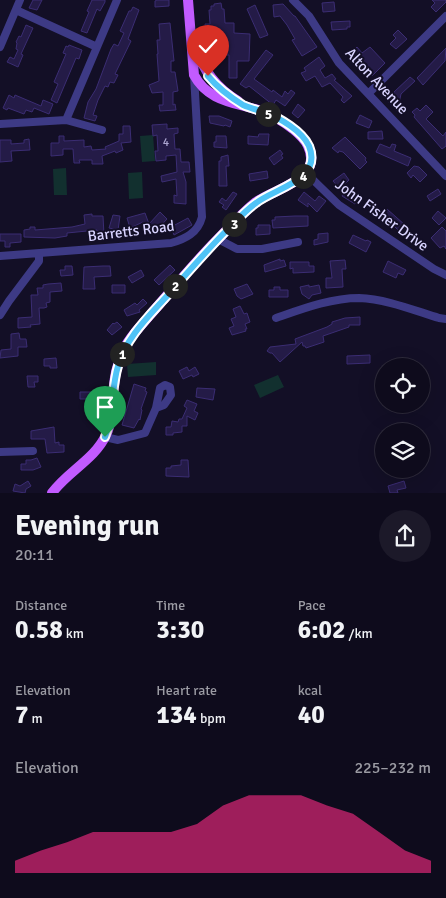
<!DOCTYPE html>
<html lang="en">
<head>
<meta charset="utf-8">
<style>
	body { margin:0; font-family:Signika,sans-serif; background:#1c1929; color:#f1f3f6; height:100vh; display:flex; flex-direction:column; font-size:19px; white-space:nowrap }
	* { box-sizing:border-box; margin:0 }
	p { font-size:16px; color:#9b9ba3 }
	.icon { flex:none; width:28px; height:28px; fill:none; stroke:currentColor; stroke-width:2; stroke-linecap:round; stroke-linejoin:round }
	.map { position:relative; height:493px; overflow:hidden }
	.drawer { display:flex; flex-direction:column; background:#0e0b1c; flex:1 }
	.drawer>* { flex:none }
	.controls { position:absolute; left:375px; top:358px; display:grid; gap:10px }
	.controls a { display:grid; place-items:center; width:55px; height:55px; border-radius:50%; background:#0e0b1c; box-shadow:0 5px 20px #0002,0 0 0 1px #2e2b3b; font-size:25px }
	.pin { position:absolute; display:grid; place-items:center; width:42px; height:42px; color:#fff; margin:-51px -21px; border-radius:50% 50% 50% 0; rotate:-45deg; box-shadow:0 0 5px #0007 }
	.pin .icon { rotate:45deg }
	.km { position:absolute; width:25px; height:25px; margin:-12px; border-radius:50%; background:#222; color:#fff; font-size:14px; line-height:25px; text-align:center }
	.round { display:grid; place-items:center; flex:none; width:52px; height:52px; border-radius:26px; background:#1c1929 }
	.head { display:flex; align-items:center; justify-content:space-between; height:85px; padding:0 15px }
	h1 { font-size:28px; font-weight:800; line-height:38px }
	.stats { display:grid; grid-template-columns:repeat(3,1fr); gap:8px; height:85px; padding:5px 15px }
	.stats div { display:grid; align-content:center }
	.stats b { font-size:25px; font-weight:800 }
	.stats small { font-size:14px; font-weight:400 }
	.stats p { font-size:14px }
	.chart { height:140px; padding:10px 15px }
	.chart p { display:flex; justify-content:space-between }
	.chart svg { width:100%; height:90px; margin-top:5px; fill:#db2777; opacity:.7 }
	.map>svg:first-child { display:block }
	.green { fill:#12302f }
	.building { fill:#241b47; stroke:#3b2d73 }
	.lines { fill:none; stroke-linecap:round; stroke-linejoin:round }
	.minor { stroke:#3d3a85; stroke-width:8 }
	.major { stroke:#c25bff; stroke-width:10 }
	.route-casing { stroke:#fff; stroke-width:10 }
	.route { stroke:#4fc3f7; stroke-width:6 }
	.labels { text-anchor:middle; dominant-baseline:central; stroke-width:4; stroke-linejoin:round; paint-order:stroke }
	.number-label { font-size:12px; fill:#aca6d1 }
	.street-label { font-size:15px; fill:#d9d4ff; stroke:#130f26 }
</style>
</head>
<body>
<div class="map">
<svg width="446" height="493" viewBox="0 0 446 493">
	<rect width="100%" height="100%" fill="#130f26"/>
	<path class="green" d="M153,135L155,161L142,162L140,136Z
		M66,168L67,195H54L53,169Z
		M142,172L143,198L129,199L128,173Z
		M156,362V375L128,377L127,364Z
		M278,375L284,387L260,398L254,385Z"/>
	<path class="building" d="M33,0H42L37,10L29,8Z
		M92,0H105V2L100,11L97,9L87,33L81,31L89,12L87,11Z
		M157,0H169V6L155,7V1Z
		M432,0H446V2L436,12L431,7L435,3Z
		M334,2L335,11L323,12L322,3Z
		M221,3L222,9H224L225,23H234V33L250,34L249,61H237V78H229V55H218V43H214L213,31H206L205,24H210L209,10H211V6H214V4Z
		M283,4L294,16H295L317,47L302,56L292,40L295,39L287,25L280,16L274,17L273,5Z
		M255,5L268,35L260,38L247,9Z
		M133,7L139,10L128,39L131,41L115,74L118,75L114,83L110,82L108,87L105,86L98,100L93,115L97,116L95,121L84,118L88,102L96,89L111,49L114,44L118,46L124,33L120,31L129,11H131Z
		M350,21V27H347V29L332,30L331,22Z
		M170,23L174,61H171V72H175L178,91L173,92V105L175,104L176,110L160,111L159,105H163V92L152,93L149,85L159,81L157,54H158L157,40H160L159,24Z
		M26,25L33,28L21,54L23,55L18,67L7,62L10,57L14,59L18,50L16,49L17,43L16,42L19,36L21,37Z
		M398,30L407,39L396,49L390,44L396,38L393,35Z
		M69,45L82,50L79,59L76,58L57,103L51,100L58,84L54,82L66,54L63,53L66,46L68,47Z
		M357,47L362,53L370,47L385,63L372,76L369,73L367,75L349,55Z
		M446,48L445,61L423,85L417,78Z
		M266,50L273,55L254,79L272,92L273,90L282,97L285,91L288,94L291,90L295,93L285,106L276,100L273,105L249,86L246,88L240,84Z
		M319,57L325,66L320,70L325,78L332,74L336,79L334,80L352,96L344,103L341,100L343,97L330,83L322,87L315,76L306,81L301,73L306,71L304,68Z
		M410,77L415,81L401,94L399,103L402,107L397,111L388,102L393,99L394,92Z
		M9,95L14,98L15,95L41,106L43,100L53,104L49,114L34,108L32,112L26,110L24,114L8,108L7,110L3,108Z
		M298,104L305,110L298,118L292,113Z
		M426,105L433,112L426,119L443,136L446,132V146L442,149L414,117L415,115L412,112L417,108L420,111Z
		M360,115L372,121L369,128L356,123Z
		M209,116H219L232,121L230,127L225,125L224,126L210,123Z
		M167,124V129L178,128V133L174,134L175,149H180L181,162H189L190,172H183L186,182V204L174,203V195L177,196L176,179L162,182L161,176L177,172L176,155L166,156V160L156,161L155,151H158L157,135L153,136L152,125Z
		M123,126H130L131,142L121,143L123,150L116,153L115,151L102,156L103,164H92V160H79L80,163H74L73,149H63V155L51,156V143H59V136H64V141L84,140V147L91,146L92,150L106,149L105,147L119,141V134H123Z
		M382,131L383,139H368V132Z
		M259,134H269L268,145L248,144V136L258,137Z
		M216,136H226L227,148L214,147V142H216Z
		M345,137L366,158L365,160L367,162L360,169L343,152L339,151L338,153L332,148Z
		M29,139L30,150L11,151L12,161L0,162V140H11V144L24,143V140Z
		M380,144L390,148L392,144L396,145L394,151L411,158L408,166L376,152Z
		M280,150L283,154L281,155L283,158L274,165L269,158Z
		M228,155L229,166H226L227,186H219V161H221V157Z
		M414,166L419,167L427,175L420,182L413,175L411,178L407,173Z
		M267,171L268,178L250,181L249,174Z
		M344,173L349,180L340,189L333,181Z
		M438,189L441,194L430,201L427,196Z
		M346,190L359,198L355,204L342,196Z
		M233,192L237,194L226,210L222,207L224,205L219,202L222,198L226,201Z
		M304,192L315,201L319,196L326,201L317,212L308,203V207L298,200Z
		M387,209L405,225L399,231L390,222L388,224L379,216Z
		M438,211L446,218L439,225L432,218Z
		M160,212L167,219L154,233L143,222L130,228L127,218L145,213L149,224Z
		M92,214V216H103L104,235L97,236V230L67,233V236L55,238L24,237V230L30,229V227H35V230L72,227L85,224L84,215Z
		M113,215L120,216L118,230L109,228Z
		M295,216H308V226L273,228L272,220H275V217Z
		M188,218L192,225L174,235L172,230L175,229L173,226Z
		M258,225H270V234L256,235V228H258Z
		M442,227L446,231V249L444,246L440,248L431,238Z
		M328,233V242L314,245V240L318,239V234Z
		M0,234H21V242L10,243V247H5V241H0Z
		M353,235L366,241L367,240L371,242L366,252L349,243Z
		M280,259V261L284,260L286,266L265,272L264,265Z
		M345,260L346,269H342L343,287L326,288V278H332L330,261Z
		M388,261L406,270L403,275L398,273L396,278L383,272Z
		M290,262H309V266H314V272L293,273V268L290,269Z
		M170,265L175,270L159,285L154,280Z
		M65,266H72L73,275L61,276L60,270H65Z
		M103,266H110L111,276L94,277L95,289H83L84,267Z
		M141,270L144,276L132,283L128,277Z
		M61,283L62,291L50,292V302L46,303L47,307L44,308H39L40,324L30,325L31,327L18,328V318L32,317L31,295H38L37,288H43V285L48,284Z
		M247,284L253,294L241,299L237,296L234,289Z
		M112,285H125V293H112Z
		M309,285V287L319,285L321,293L312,295L309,299L302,294L300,287Z
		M274,287H280V290H288V297H269V290H274Z
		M143,299L147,303L139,310L140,312L127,316L124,310L135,303L137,305Z
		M240,306L244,314L247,313L250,322L245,324L247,329H245L246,331L232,335L229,328L234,326L231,319L236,317L233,309Z
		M360,317V325H349V327L323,336L324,342L306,348L305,346H303L302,342L280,362L272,353H270L267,351L270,347L296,344L295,339L327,327L332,324V322L345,318Z
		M117,322L122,327L112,335L107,330L113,323L114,324Z
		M19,333L20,339H26L27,347H18V356L0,358L1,350L11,349V334Z
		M370,355V363L347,364V356Z
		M56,358L57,368H50V366H44V359Z
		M187,367L189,371L195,367L199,374L193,377L192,375L183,379L179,371Z
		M27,376H38V382H34L35,387H28Z
		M134,384L146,388L145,391L147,392L141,409L142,410L140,420L139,419L134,428L122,425Z
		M197,388L215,389L213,400L196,397Z
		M80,392H93V399H80Z
		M187,400L197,404L194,411L198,413L195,420L187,416V426H182V432L173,433V435H166V427H171L172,421L178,422L179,419H182L187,408L184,406Z
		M54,427L55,443L59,442V445H64V452L47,453L45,439H31V431Z
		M37,458L41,467L33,470H21V464H26V460H31Z
		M181,460H188L189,477L166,476V468H171V466L181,465Z
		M28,481L31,486L26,489L25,493L13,491L15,484L20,486Z
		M404,481L406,488L397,490L398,493H390L388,486Z"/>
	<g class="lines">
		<path class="minor" d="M293,0L309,16L339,63L446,176
			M16,10L97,47
			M0,47L20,0
			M369,93L446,16
			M66,120L102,130
			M0,124L66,120L117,0
			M306,173L339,205L434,269L446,275
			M218,239L237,249H262L298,242
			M0,256L171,243C185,239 198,233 202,217L194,75
			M0,315L9,301L39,261V254
			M276,318C302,309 331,298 359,298C386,299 413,310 439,318L446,319
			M105,437L118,440L145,433L156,408L160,388L165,385L170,387L171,395L164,405L156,408
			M0,452L33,451"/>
		<path class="major" d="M196,47C203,71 216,88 238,101
			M52,493C67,472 95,459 106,435C116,414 110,387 118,365C120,359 122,353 125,347C131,335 142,325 150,315C171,291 191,267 213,244C227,230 241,214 256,202C276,188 324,179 308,146C305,139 299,134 293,129C284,122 275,116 264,112C237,102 209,103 194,75L188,0"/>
	</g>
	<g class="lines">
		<defs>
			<path id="route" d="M105,437C114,414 111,389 118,366C126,338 148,317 167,296C187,273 207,250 228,229C237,220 246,210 256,203C275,188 323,180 309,146C302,131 280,118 264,112C257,110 250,108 243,105C230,97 218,88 208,76"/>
		</defs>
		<use href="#route" class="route-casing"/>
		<use href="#route" class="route"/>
	</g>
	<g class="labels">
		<g class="number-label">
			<text x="166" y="142">4</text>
		</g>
		<g class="street-label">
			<text transform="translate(377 81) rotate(47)">Alton Avenue</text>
			<text transform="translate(382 215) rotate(36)">John Fisher Drive</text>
			<text transform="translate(131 231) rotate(-7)">Barretts Road</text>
		</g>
	</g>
</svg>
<div class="controls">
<a><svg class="icon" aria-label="locate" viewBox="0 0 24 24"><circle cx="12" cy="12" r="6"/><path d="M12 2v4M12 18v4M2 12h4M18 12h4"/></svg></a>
<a><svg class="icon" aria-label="layers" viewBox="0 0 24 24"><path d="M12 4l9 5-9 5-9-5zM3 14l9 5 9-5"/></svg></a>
</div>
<div class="pin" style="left:105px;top:437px;background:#1e9e55"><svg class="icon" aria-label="arrive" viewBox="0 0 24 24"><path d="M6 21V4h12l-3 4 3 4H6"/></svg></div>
<div class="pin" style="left:208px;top:76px;background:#d93025"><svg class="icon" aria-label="check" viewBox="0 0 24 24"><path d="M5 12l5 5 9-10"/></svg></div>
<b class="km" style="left:122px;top:354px">1</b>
<b class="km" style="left:175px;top:286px">2</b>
<b class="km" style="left:234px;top:224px">3</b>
<b class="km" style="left:303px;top:176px">4</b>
<b class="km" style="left:268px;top:114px">5</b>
</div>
<section class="drawer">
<div class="head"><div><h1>Evening run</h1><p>20:11</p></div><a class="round"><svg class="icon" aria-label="share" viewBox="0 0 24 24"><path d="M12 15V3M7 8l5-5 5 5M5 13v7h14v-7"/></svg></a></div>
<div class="stats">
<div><p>Distance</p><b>0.58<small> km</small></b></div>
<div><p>Time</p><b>3:30</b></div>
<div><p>Pace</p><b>6:02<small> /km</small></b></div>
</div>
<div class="stats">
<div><p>Elevation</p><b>7<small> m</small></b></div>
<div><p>Heart rate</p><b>134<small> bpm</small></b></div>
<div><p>kcal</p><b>40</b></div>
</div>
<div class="chart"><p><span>Elevation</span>225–232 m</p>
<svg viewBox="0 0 160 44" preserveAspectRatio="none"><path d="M0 44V38L10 33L20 29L30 24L40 24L50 24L60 24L70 20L80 11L90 6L100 6L110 6L120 11L130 15L140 24L150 33L160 38V44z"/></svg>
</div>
</section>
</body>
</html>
